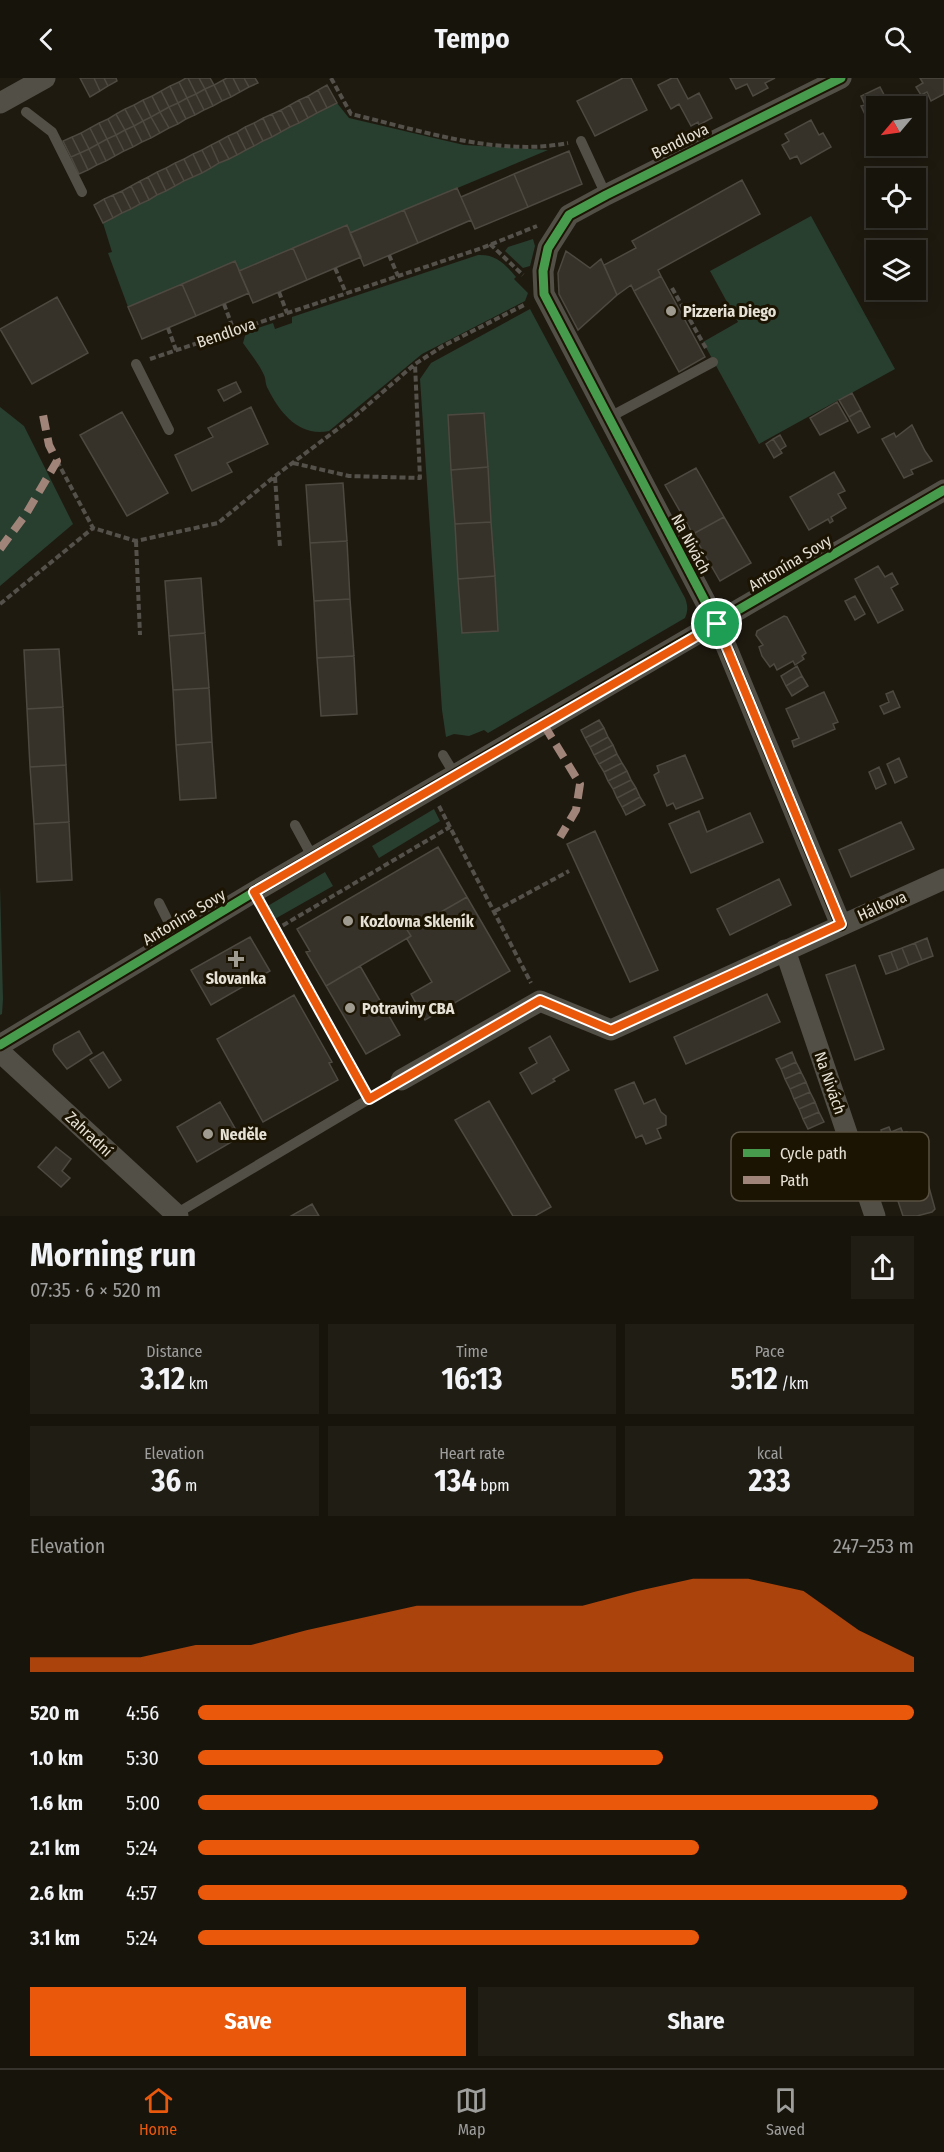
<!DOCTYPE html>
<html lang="en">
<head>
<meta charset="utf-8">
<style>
	body { margin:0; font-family:"Fira Sans Condensed",sans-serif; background:#201d15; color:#f1f3f6; height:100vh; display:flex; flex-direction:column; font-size:22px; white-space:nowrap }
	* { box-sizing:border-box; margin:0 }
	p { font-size:20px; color:#9e9e9d }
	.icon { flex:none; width:33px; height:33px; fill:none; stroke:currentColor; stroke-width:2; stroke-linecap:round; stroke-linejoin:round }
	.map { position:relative; height:1138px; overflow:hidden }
	.sheet { display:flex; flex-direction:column; background:#17140c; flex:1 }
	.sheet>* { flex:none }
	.needle { width:39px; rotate:241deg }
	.controls { position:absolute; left:866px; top:18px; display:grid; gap:12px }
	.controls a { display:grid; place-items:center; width:60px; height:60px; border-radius:0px; background:#17140c; box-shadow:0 3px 15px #0003,0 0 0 2px #36332d; font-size:30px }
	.pin { position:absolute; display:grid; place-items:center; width:51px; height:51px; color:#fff; margin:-26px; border:3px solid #fff; border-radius:50%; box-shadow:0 2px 6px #0007 }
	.round { display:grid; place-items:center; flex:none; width:63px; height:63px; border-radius:0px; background:#201d15 }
	.headline { display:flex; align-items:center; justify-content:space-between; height:102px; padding:0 30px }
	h1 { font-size:33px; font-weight:700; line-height:45px }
	.stats { display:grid; grid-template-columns:repeat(3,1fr); gap:9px; height:102px; padding:6px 30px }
	.stats div { display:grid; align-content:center; border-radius:0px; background:#201d15; text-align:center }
	.stats b { font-size:30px; font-weight:700 }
	.stats small { font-size:16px; font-weight:400 }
	.stats p { font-size:16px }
	.chart { height:168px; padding:12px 30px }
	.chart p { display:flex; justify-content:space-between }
	.chart svg { width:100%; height:108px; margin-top:6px; fill:#ea580c; opacity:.7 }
	.primary-button { display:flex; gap:12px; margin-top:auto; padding:12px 30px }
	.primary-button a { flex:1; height:69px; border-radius:0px; background:#ea580c; color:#fff; font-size:24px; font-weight:700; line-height:69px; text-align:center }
	.primary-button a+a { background:#201d15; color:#f1f3f6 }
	ul { padding:0 30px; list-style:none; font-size:20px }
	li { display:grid; grid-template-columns:96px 72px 1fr; align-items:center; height:45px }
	li i { height:15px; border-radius:8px; background:#ea580c }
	header { display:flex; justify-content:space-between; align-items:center; height:78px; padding:0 30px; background:#17140c; font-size:27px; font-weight:700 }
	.tab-bar { display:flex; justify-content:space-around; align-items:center; height:84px; border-top:2px solid #36332d; background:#17140c; font-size:16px; color:#9e9e9d }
	.tab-bar a { display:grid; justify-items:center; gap:3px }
	.tab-bar .selected { color:#ea580c }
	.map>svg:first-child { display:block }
	.green { fill:#283e2f }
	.building { fill:#36322a; stroke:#4d4940; stroke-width:1.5 }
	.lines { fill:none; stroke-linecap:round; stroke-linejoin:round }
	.path { stroke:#54504a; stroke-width:4; stroke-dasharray:6 3; stroke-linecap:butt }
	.lane { stroke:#524f47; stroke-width:10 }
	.street { stroke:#524f47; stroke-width:21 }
	.quiet { stroke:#a18479; stroke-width:8; stroke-dasharray:15 8; stroke-linecap:butt }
	.cycleway-casing { stroke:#1c1403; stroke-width:13 }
	.cycleway { stroke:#469c4c; stroke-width:9 }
	.route-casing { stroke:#fff; stroke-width:12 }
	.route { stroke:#ea580c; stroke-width:8 }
	.poi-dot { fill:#a09b90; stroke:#1c1403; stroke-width:2 }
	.labels { text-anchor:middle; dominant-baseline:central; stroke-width:6; stroke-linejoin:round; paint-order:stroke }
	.street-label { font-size:16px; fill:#e6e1d5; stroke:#1c1403 }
	.poi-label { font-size:16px; font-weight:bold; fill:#e6e1d5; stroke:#1c1403; text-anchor:start }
	.key { fill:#1c1403; stroke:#595242; stroke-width:1.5 }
	.key-label { font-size:16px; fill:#e6e1d5 }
</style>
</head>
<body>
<header><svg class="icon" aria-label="back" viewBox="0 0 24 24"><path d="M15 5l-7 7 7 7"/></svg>Tempo<svg class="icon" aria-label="search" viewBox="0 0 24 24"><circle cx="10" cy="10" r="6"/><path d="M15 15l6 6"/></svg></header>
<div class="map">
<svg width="944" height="1138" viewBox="0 0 944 1138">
	<rect width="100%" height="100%" fill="#1f1a10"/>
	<path class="green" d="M337,25L349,40L464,67L548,72L350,155L346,147L239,193L235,183L128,229L108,175L112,174L103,145Z
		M811,138L895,291L759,366L703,264L738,244L710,193Z
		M533,161L535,168L530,188L523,190L505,173L508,169Z
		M478,177C496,176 505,186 516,199L514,201L528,215L525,223L422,276L329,353C299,359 280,335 268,311C265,306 266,301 264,297C259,286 250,275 243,265L246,254L273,245L275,251L292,245V239Z
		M530,231L685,520C688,528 688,533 685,540L488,655L484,652L469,658L454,656L446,659L442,632L420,301L431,285Z
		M0,329L24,348L73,446L0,508Z
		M434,731L440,743L379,780L372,768Z
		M325,794L333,808L273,842L266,829Z
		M0,808L3,921L2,936L0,937Z"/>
	<path class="building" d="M80,0H94L100,13L90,19Z
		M94,0H104L108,8L100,13Z
		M104,0H116L117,3L108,8Z
		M186,0H188L196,16L187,20L179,4Z
		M188,0H199L205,11L196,16Z
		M199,0H210L214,7L205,11Z
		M227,0H233L240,14L231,19L223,2Z
		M233,0H244L249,9L240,14Z
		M244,0H255L258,5L249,9Z
		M623,0H631L647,32L595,58L577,23Z
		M672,0H677L688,21L699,15L712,40L699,47L698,44L691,48L679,26L671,31L658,7Z
		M730,0H775L765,5L768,10L753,18L747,6L736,11Z
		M920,0H944V16L931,23L927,14L921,17L916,9L923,5Z
		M223,2L231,19L222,23L214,7Z
		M179,4L187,20L178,25L170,8Z
		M214,7L222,23L213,28L205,11Z
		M327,7L337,25L327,30L318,12Z
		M170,8L178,25L169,29L161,13Z
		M880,9L890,28H876V47L871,49L861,28L865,27L861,18Z
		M205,11L213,28L204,32L196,16Z
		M318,12L327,30L317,35L308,18Z
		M161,13L169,29L160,34L152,18Z
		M196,16L204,32L195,37L187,20Z
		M152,18L160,34L151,39L143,22Z
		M308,18L317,35L308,40L299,22Z
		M187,20L195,37L186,41L178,25Z
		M143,22L151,39L143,43L134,27Z
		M299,22L308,40L299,45L290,27Z
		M178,25L186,41L178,46L169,29Z
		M134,27L143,43L134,48L125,31Z
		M290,27L299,45L290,49L281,32Z
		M169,29L178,46L169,50L160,34Z
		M125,31L134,48L125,52L116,36Z
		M281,32L290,49L281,54L272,36Z
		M160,34L169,50L160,55L151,39Z
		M116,36L125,52L116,57L108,41Z
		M272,36L281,54L272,59L263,40Z
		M151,39L160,55L151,60L143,43Z
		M263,40L272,59L263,63L254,45Z
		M108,41L116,57L107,61L99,45Z
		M811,42L819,57L823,55L831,69L801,86L797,78L790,81L782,67L789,63L785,56Z
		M143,43L151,60L142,64L134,48Z
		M99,45L107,61L98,66L90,50Z
		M254,45L263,63L254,68L245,49Z
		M134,48L142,64L133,69L125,52Z
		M245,49L254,68L246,72L237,54Z
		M90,50L98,66L89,71L81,55Z
		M125,52L133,69L124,73L116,57Z
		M237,54L246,72L237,77L228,58Z
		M81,55L89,71L80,75L72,59Z
		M116,57L124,73L115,78L107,61Z
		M228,58L237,77L229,81L219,63Z
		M72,59L80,75L71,79L63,63Z
		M107,61L115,78L106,83L98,66Z
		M219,63L229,81L219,85L211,67Z
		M98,66L106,83L97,87L89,71Z
		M211,67L219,85L211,90L202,72Z
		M89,71L97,87L88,92L80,75Z
		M202,72L211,90L202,95L193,76Z
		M569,73L582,106L528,129L514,96Z
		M80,75L88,92L79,96L71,79Z
		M193,76L202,95L193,99L184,81Z
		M184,81L193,99L184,103L175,85Z
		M175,85L184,103L175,108L166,90Z
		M166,90L175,108L166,113L157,94Z
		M157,94L166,113L157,117L148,99Z
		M514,96L528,129L475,151L461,119Z
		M148,99L157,117L149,122L140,103Z
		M742,102L760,136L658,192L661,198L634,213L631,207L617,217L604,187L636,170L632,163Z
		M140,103L149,122L140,126L131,108Z
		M131,108L140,126L131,131L122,113Z
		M457,110L471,142L418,165L404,132Z
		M122,113L131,131L122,135L113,117Z
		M113,117L122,135L113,140L104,121Z
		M104,121L113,140L103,145L94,127Z
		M404,132L418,165L364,188L350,155Z
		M347,147L361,179L307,202L293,170Z
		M293,170L307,202L253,225L239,193Z
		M566,173L590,190L601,181L617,217L578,252L559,216L558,195Z
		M235,183L249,215L196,238L182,206Z
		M661,198L705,279L679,294L634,213Z
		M182,206L196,238L142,261L128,229Z
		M57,219L88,275L32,306L0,251Z
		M236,304L241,314L224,323L218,312Z
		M852,315L861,332L849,339L839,322Z
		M837,324L848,343L820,357L810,340Z
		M251,329L268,366L227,385L232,394L192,413L175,377L213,359L208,350Z
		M861,332L870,349L858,355L849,339Z
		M122,334L168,415L127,438L80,357Z
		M484,335L488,389L451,392L448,337Z
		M912,347L925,373L932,383L911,392L913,396L904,400L882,361L894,355L896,359Z
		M780,357L786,368L780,372L773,361Z
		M773,361L782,375L774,380L766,366Z
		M488,389L491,444L455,446L451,392Z
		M696,390L724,439L693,456L665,407Z
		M834,394L845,413L838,416L846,430L831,439L833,443L830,445L828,441L809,452L790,419Z
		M343,405L347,463L310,465L306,407Z
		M724,439L751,485L720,503L693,456Z
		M491,444L495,498L458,501L455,446Z
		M347,463L350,521L314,523L310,465Z
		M878,488L885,499L892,495L898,506L891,510L903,532L878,545L855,501Z
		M495,498L498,553L462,555L458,501Z
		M201,500L205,555L169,558L165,503Z
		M855,518L865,536L855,542L845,523Z
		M350,521L354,578L317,580L314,523Z
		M784,538L787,539L806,575L802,578L804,581L795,587L793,583L777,592L774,586L770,589L762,578L759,569L763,567L756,557L757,553Z
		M205,555L209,610L173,612L169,558Z
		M59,571L63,629L27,631L24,572Z
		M354,578L357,636L321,638L317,580Z
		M797,588L802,598L786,608L781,598Z
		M802,598L808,608L792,618L786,608Z
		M209,610L212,664L176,667L173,612Z
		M893,613L900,629L884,636L880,628L889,624L886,616Z
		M824,614L838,644L833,646L835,651L794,669L792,663L799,660L786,631Z
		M63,629L66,687L30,689L27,631Z
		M599,642L604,650L585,660L581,652Z
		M604,650L608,659L590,669L585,660Z
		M608,659L613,667L594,677L590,669Z
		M212,664L216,720L180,722L176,667Z
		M613,667L617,676L599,686L594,677Z
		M617,676L622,685L604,694L599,686Z
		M685,677L703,720L676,731L673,725L667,728L654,697L659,694L657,688Z
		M899,680L907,699L895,705L887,686Z
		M622,685L627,693L608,703L604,694Z
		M66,687L69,744L34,746L30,689Z
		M879,689L886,706L876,711L869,694Z
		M627,693L631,702L613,711L608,703Z
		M631,702L636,710L617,720L613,711Z
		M636,710L640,719L622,729L617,720Z
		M640,719L645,727L626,737L622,729Z
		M699,733L707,754L750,735L763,764L691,795L669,746Z
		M69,744L72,802L37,804L34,746Z
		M901,744L914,771L851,799L839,772Z
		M595,753L658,892L630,904L567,766Z
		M438,769L467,819L415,849L411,842L404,847L411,858L326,908L306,874L310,873L297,851Z
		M779,801L791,827L730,857L717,831Z
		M467,819L510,893L425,942L411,916L432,904L407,861L411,858L404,847L411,842L415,849Z
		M250,859L270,893L211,927L191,892Z
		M927,860L933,878L922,882L915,865Z
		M915,865L922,882L909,887L902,870Z
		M902,870L909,887L898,892L891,874Z
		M891,874L898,892L886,896L879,878Z
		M855,887L884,971L855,982L826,897Z
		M360,888L400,957L366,976L326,908Z
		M767,916L780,944L686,986L674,959Z
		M294,917L332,984L329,985L338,1002L263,1044L217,961Z
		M79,953L92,975L67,991L55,976L53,972L54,967Z
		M550,958L569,992L553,1001L555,1003L532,1016L520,995L537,985L529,970Z
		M103,974L121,1002L109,1010L90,982Z
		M792,974L796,984L781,991L776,981Z
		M796,984L801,994L785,1001L781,991Z
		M801,994L806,1004L790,1011L785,1001Z
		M634,1004L644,1026L655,1021L661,1034L666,1038V1047L657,1051L661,1060L646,1066L642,1057L636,1060L615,1012Z
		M806,1004L810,1014L794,1021L790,1011Z
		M810,1014L815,1024L799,1031L794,1021Z
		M489,1023L551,1129L535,1138H513L455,1042Z
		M220,1024L240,1059L197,1084L177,1049Z
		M815,1024L819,1034L803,1041L799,1031Z
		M819,1034L824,1044L808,1051L803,1041Z
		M889,1049L891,1054L901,1050L903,1055L907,1054L910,1062L906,1063L909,1073L884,1080L877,1058L882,1056L881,1052Z
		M56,1069L71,1081L62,1093L70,1100L61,1109L38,1089Z
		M913,1084L917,1096L904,1100L907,1109L927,1102L935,1131L932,1134L917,1138H903L888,1093Z
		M312,1126L319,1138H291Z"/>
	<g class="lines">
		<path class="path" d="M331,0L351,36C419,52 498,79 568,65
			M490,166L523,197
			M389,177L398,198
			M335,190L346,215
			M672,210L707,272
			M279,214L287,235
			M224,226L234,253
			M168,250L176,272
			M150,281L482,170L537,148
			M57,383L93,450L136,463L218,445L275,398L355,338L415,286L443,268L526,226
			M293,385L349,398L420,400L415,286
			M275,399L280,469
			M136,463L140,557
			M0,526L93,450
			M439,728L531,905
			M263,830L363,1010
			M495,833L569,793
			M275,852L450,749"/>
		<path class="lane" d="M26,34L52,54L82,114
			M581,63L606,117
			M136,286L169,352
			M608,340L713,284
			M443,677L455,697
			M295,747L313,780
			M159,825L177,861
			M174,1137L401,1002"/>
		<path class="street" d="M0,25L45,0
			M841,847L717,546L544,216L543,193L548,170L569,137L606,117L841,0
			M785,872L875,1138
			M0,967L254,814L944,412
			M0,974L178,1138
			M401,1002L540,923L611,952L944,801"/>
		<path class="quiet" d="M0,471L26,436L57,383L49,367L43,337
			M544,647L580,706L576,732L560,759"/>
		<defs>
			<path id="cycleway" d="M841,847L717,546L544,216L543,193L548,170L569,137L606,117L841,0
				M0,967L254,814L944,412"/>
		</defs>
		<use href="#cycleway" class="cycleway-casing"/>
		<use href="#cycleway" class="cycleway"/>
	</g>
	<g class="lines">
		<defs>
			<path id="route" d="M717,546L841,846L611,952L540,922L369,1021L254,814Z"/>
		</defs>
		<use href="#route" class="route-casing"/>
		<use href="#route" class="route"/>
	</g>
	<g class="poi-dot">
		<circle cx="671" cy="233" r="6"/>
		<circle cx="348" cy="843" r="6"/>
		<path d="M233 872h6v6h6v6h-6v6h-6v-6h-6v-6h6z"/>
		<circle cx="350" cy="930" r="6"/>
		<circle cx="208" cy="1056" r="6"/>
	</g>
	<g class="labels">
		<g class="street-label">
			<text transform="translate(680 63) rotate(-26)">Bendlova</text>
			<text transform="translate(226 255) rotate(-19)">Bendlova</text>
			<text transform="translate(691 466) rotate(62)">Na Nivách</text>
			<text transform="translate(790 485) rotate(-31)">Antonína Sovy</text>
			<text transform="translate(882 828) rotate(-24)">Hálkova</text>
			<text transform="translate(184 839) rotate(-31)">Antonína Sovy</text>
			<text transform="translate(830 1005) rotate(71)">Na Nivách</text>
			<text transform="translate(89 1056) rotate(43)">Zahradní</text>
		</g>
		<g class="poi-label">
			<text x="683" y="233">Pizzeria Diego</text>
			<text x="360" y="843">Kozlovna Skleník</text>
			<text x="236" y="900" text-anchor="middle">Slovanka</text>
			<text x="362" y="930">Potraviny CBA</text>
			<text x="220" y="1056">Neděle</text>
		</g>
	</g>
	<rect x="731" y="1054" width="198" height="69" rx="9" class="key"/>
	<rect x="743" y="1071" width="27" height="8" fill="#469c4c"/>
	<rect x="743" y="1098" width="27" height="8" fill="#a18479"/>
	<g class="key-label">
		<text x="780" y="1081">Cycle path</text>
		<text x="780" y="1108">Path</text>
	</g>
</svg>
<div class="controls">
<a><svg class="needle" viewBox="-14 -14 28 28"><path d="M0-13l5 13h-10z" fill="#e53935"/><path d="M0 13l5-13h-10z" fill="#9e9e9d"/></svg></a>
<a><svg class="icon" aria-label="locate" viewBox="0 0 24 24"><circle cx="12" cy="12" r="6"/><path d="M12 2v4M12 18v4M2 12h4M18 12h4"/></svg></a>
<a><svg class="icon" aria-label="layers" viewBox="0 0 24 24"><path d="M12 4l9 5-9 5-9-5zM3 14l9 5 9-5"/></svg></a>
</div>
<div class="pin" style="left:717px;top:546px;background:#1e9e55"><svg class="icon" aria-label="arrive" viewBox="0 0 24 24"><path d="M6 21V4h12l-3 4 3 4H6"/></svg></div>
</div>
<section class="sheet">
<div class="headline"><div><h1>Morning run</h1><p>07:35 · 6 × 520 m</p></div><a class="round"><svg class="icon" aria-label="share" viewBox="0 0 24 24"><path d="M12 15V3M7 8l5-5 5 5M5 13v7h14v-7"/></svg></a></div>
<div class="stats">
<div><p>Distance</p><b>3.12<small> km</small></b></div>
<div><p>Time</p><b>16:13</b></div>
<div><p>Pace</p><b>5:12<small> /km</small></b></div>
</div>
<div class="stats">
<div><p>Elevation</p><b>36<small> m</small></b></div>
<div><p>Heart rate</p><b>134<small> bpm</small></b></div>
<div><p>kcal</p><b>233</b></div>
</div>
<div class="chart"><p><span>Elevation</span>247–253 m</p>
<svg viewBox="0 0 160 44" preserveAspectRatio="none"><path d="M0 44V38L10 38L20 38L30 33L40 33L50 27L60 22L70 17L80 17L90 17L100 17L110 11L120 6L130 6L140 11L150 27L160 38V44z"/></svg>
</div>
<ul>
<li><b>520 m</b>4:56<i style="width:100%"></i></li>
<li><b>1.0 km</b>5:30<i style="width:65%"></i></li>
<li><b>1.6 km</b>5:00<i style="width:95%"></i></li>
<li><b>2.1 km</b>5:24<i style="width:70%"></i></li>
<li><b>2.6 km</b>4:57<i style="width:99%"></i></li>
<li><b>3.1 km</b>5:24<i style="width:70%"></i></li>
</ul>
<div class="primary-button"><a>Save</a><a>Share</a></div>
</section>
<nav class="tab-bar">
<a class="selected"><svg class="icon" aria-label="home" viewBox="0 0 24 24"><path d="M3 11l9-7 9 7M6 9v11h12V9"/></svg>Home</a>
<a><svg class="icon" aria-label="map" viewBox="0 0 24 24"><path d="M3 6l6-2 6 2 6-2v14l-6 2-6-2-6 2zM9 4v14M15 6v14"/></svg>Map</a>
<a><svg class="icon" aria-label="saved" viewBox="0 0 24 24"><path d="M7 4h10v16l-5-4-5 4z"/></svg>Saved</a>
</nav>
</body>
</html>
